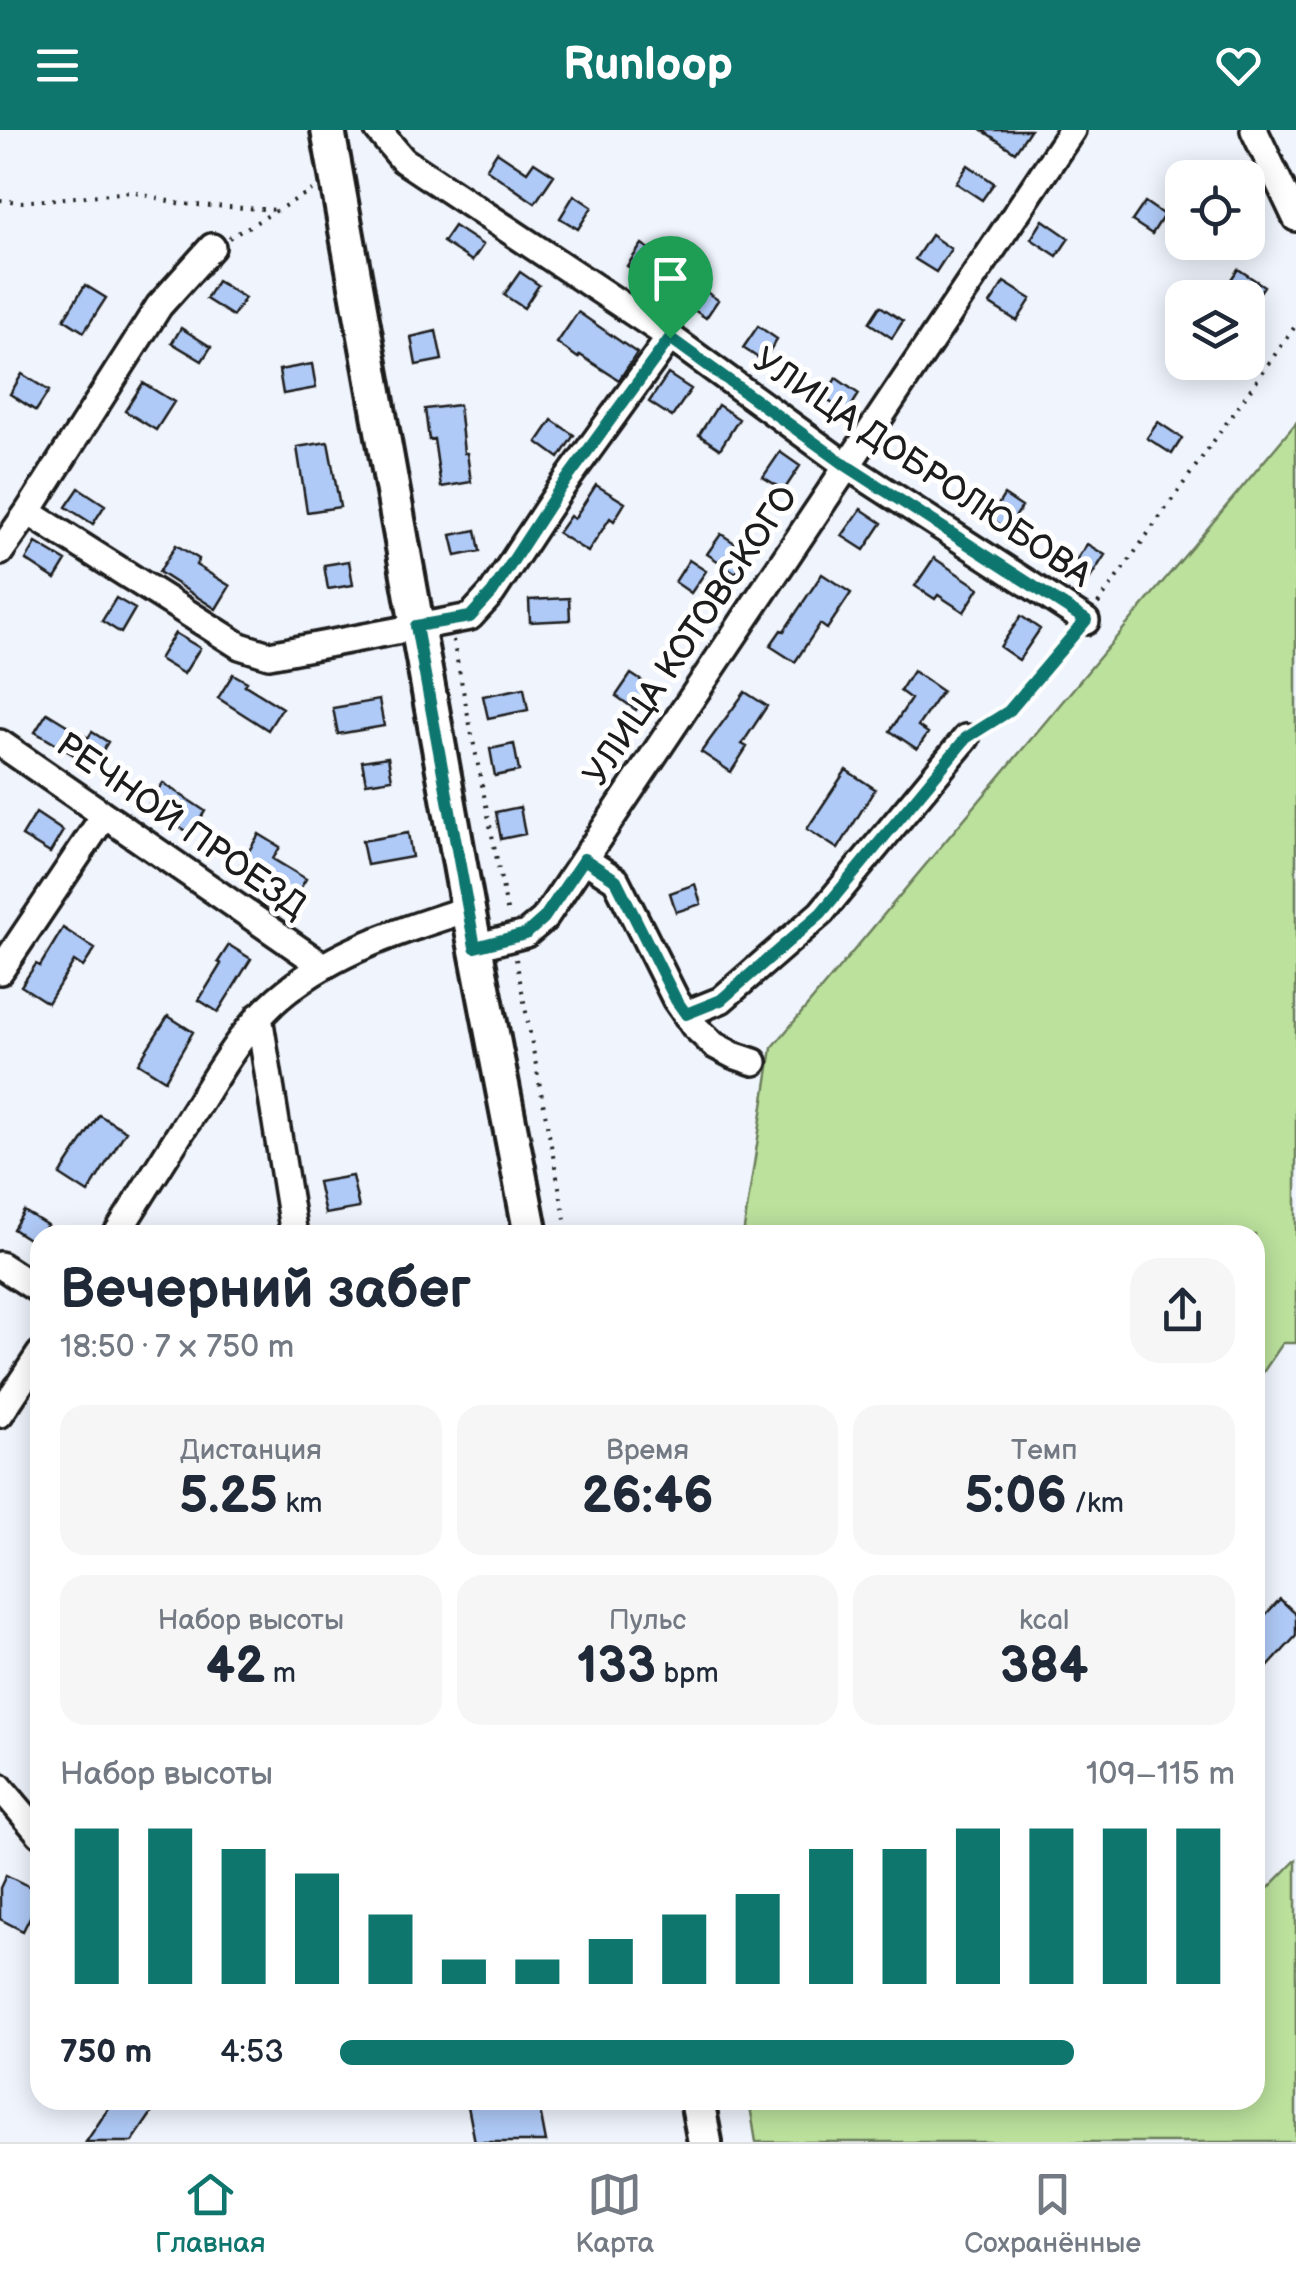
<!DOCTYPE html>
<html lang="ru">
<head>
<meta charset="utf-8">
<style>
	body { margin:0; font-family:"Balsamiq Sans",sans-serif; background:#f6f6f7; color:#1f2937; height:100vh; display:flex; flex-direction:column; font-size:38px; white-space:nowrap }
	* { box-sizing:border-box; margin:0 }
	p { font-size:32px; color:#747a83 }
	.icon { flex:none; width:55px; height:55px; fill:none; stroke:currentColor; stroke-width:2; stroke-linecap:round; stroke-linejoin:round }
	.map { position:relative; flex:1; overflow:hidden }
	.side { position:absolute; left:30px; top:1095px; width:1235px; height:885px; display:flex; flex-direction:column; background:#fff; border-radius:30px; box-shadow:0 5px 25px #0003 }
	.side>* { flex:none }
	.tools { position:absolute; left:1165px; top:30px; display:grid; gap:20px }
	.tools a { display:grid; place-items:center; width:100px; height:100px; border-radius:20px; background:#fff; box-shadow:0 5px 25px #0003; font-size:50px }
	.pin { position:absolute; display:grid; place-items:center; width:85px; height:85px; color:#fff; margin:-102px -42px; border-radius:50% 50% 50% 0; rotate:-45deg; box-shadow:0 0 10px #0007 }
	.pin .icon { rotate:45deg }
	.round { display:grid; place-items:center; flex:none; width:105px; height:105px; border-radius:30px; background:#f6f6f7 }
	.summary { display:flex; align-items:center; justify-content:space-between; height:170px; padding:0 30px }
	h1 { font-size:55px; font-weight:700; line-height:75px }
	.stats { display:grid; grid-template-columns:repeat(3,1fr); gap:15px; height:170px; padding:10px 30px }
	.stats div { display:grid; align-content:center; border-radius:25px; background:#f6f6f7; text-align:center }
	.stats b { font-size:50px; font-weight:700 }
	.stats small { font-size:28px; font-weight:400 }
	.stats p { font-size:28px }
	.chart { height:280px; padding:20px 30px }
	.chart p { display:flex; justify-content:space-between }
	.chart svg { width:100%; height:180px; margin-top:10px; stroke:#0f766e; stroke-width:6 }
	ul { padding:0 30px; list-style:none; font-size:32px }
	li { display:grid; grid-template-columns:160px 120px 1fr; align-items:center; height:75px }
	li i { height:25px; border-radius:12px; background:#0f766e }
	header { display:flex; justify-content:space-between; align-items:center; height:130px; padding:0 30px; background:#0f766e; color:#fff; font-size:45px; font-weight:700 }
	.tabs { display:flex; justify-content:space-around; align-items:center; height:140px; border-top:2px solid #e0e1e3; background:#fff; font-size:28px; color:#747a83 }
	.tabs a { display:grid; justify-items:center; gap:5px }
	.tabs .active { color:#0f766e }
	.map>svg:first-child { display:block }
	.green { fill:#bbe19d; stroke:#6c7e5c; stroke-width:2.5 }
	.building { fill:#afcaf7; stroke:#1c1c1c; stroke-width:2.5 }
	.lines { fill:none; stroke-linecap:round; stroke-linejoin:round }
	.minor-casing { stroke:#1c1c1c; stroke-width:32 }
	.major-casing { stroke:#1c1c1c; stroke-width:40 }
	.path { stroke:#1c1c1c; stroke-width:4; stroke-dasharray:2.5 8; stroke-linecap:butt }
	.minor { stroke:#fff; stroke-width:25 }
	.major { stroke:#fff; stroke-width:32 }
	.route-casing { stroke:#fff; stroke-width:20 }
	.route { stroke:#0f766e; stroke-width:12 }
	.labels { text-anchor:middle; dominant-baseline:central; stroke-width:10; stroke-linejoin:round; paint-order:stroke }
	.street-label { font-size:35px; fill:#1c1c1c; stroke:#fff }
</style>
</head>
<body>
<header><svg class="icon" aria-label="menu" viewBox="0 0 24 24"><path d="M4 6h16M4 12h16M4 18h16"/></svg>Runloop<svg class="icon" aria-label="heart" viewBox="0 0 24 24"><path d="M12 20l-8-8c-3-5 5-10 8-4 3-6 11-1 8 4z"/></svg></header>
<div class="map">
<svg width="1296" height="2012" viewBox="0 0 1296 2012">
	<rect width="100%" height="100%" fill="#eff4fd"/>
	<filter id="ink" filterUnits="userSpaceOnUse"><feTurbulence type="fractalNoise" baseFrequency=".01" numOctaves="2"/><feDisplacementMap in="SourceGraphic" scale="20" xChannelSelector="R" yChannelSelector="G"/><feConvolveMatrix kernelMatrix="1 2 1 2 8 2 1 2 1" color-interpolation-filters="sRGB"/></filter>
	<g filter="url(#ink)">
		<path class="green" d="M1296,293V1213H1283L1255,1254V1105H743L772,918Z
			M1296,1730V2012H756L749,1970H1255V1772Z"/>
		<path class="building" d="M982,0H1030L1015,22Z
			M497,22L527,42L534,32L554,45L535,73L486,39Z
			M968,35L994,53L982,70L956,53Z
			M574,65L592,77L578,99L560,88Z
			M1145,72L1164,85L1152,104L1132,91Z
			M1043,90L1069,108L1057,126L1031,109Z
			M454,96L483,115L472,131L443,112Z
			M931,105L951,119L936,142L915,129Z
			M642,114L668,132L653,154L627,136Z
			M1238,139L1264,156L1254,171L1228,154Z
			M520,142L539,155L524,178L504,165Z
			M217,151L245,168L233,186L206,169Z
			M1004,152L1031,169L1017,191L990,174Z
			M695,154L718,170L706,188L682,172Z
			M85,155L106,168L84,202L64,189Z
			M880,176L903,191L892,208L869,193Z
			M578,182L637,223L619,250L580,225L578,228L557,213Z
			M758,196L777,209L763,231L743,218Z
			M181,198L211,217L202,231L172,213Z
			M436,201L442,230L416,235L411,207Z
			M312,234L316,258L283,264L279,240Z
			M22,244L49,261L36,281L10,264Z
			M668,244L691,259L672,287L649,272Z
			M836,248L859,264L847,283L824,268Z
			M143,253L174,272L156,300L125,281Z
			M459,275L464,323H467L471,352L441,357L434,309L429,310L425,279Z
			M718,275L739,289L720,319L699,305Z
			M552,290L574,305L559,328L537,312Z
			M1158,292L1182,308L1172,324L1147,308Z
			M328,312L340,377L307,382L297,317Z
			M780,322L800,336L784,360L763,347Z
			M596,355L625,373L614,391L610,388L588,422L558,403L570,386L574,389Z
			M79,358L105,375L93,394L66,377Z
			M1004,365L1022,377L1007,399L990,388Z
			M861,379L882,393L864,420L842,406Z
			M476,400L480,421L456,426L451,405Z
			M721,404L750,423L736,443L707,424Z
			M36,413L66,431L55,449L26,430Z
			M1087,414L1105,425L1089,450L1071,438Z
			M176,415L199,429L196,435L230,456L216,479L159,442Z
			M934,428L979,458L964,482L938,465L935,469L915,456Z
			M689,430L706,441L691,463L675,452Z
			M349,431L353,455L328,459L324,435Z
			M822,444L851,463L827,499L820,494L795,532L770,516L781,500L784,501Z
			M116,468L135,479L121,503L102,491Z
			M569,468L570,490L530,492L529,470Z
			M1021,486L1040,499L1019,530L1000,517Z
			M175,503L200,518L184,544L159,529Z
			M913,541L942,561L918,596L928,603L917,619L890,601L911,569L900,561Z
			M233,544L247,552L245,555L282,578L268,600L218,568Z
			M631,544L651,557L636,580L616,566Z
			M524,558L528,580L488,588L483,566Z
			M745,562L767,576L742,614L747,617L731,642L701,622Z
			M379,570L384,596L338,604L333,578Z
			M47,583L88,608L92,602L108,612L93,636L35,602Z
			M514,614L519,641L495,646L490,619Z
			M388,627L392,649L366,653L362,631Z
			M846,640L875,659L838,719L807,699Z
			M163,653L205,681L191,704L148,676Z
			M520,677L525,704L501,709L496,682Z
			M36,683L63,701L50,723L22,706Z
			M408,703L412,727L367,735L362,711Z
			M259,704L280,717L273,729L306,749L288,779L267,766L271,760L238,739Z
			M695,754L701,774L676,782L670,763Z
			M63,798L95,819L83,837L74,831L48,873L21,856L36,834L40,836Z
			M229,815L251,829L218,882L199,870L221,834L218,832Z
			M168,886L193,902L165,950L138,933Z
			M99,985L126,1001L88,1063L60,1045Z
			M352,1046L359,1078L325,1084L318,1052Z
			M24,1081L47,1095L36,1114L13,1099Z
			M1280,1469L1296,1484V1506L1255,1551V1496Z
			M6,1745L40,1762V1767L23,1801L0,1789V1758Z
			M114,1970H136L153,1981L132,2012H86Z
			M497,1970H538L546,2012H475L468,1976Z"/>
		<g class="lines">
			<defs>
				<path id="minor" d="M378,0L403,30L670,207L847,336L1086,491
					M1254,0L1296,88
					M28,382L240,516L269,525L470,487L492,463L559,361L670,207
					M0,422L28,382L159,176L212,117
					M0,613L323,836
					M584,729L616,750L676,870L694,896L714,915L733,925L754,932
					M475,817L526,804L544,789L1072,0
					M0,841L104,686
					M686,884L721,870L821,783L966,608
					M259,886L294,1105
					M116,1105C142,1064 168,1023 194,981C221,938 246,893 287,861C339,819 406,799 468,779
					M0,1135L40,1161
					M0,1284L40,1224
					M0,1657L40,1704"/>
				<path id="major" d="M328,0L468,779L531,1105
					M697,1970L705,2012"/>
			</defs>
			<use href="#minor" class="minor-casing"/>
			<use href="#major" class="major-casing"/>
			<path class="path" d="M0,70L21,72L132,62L181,74L277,80
				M229,108L312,60
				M1098,474L1296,195
				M453,510L508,785
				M982,598L1009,581L1073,505
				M516,829L568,1105"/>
			<use href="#minor" class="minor"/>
			<use href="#major" class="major"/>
		</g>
	</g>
	<g class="lines" filter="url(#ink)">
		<defs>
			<path id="route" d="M670,208L847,336L1086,490L1009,581L966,608L821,783L721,870L686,884L676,870L616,750L584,729L544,788L526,804L475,817L416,496L470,487L492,463L559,360Z"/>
		</defs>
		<use href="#route" class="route-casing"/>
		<use href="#route" class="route"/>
	</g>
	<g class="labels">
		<g class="street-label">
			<text transform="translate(922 338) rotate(34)">УЛИЦА ДОБРОЛЮБОВА</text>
			<text transform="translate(691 506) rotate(-56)">УЛИЦА КОТОВСКОГО</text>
			<text transform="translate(181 696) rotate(35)">РЕЧНОЙ ПРОЕЗД</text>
		</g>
	</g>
</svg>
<div class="tools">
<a><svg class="icon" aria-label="locate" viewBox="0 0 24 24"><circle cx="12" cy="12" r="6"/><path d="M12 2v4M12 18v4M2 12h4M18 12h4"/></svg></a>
<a><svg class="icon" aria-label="layers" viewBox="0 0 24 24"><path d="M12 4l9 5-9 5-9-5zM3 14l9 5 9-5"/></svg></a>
</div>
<div class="pin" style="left:670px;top:208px;background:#1e9e55"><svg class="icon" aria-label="arrive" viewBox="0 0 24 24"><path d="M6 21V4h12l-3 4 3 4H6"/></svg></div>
<section class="side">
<div class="summary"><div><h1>Вечерний забег</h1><p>18:50 · 7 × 750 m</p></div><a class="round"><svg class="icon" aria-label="share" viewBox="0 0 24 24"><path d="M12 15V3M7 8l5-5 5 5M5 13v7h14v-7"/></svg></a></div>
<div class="stats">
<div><p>Дистанция</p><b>5.25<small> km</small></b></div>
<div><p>Время</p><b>26:46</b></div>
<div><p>Темп</p><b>5:06<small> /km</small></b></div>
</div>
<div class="stats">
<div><p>Набор высоты</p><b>42<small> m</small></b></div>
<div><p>Пульс</p><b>133<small> bpm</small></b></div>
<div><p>kcal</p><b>384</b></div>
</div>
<div class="chart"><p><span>Набор высоты</span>109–115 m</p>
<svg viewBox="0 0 160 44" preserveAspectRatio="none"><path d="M5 44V6M15 44V6M25 44V11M35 44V17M45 44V27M55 44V38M65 44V38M75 44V33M85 44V27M95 44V22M105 44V11M115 44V11M125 44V6M135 44V6M145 44V6M155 44V6"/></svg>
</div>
<ul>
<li><b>750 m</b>4:53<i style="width:82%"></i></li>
</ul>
</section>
</div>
<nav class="tabs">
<a class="active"><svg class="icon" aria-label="home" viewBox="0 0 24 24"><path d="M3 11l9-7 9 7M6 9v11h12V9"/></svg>Главная</a>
<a><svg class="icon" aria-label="map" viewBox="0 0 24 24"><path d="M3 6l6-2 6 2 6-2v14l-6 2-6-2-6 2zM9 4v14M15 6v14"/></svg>Карта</a>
<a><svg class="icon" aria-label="saved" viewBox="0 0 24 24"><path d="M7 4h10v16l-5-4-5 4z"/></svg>Сохранённые</a>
</nav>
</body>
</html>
